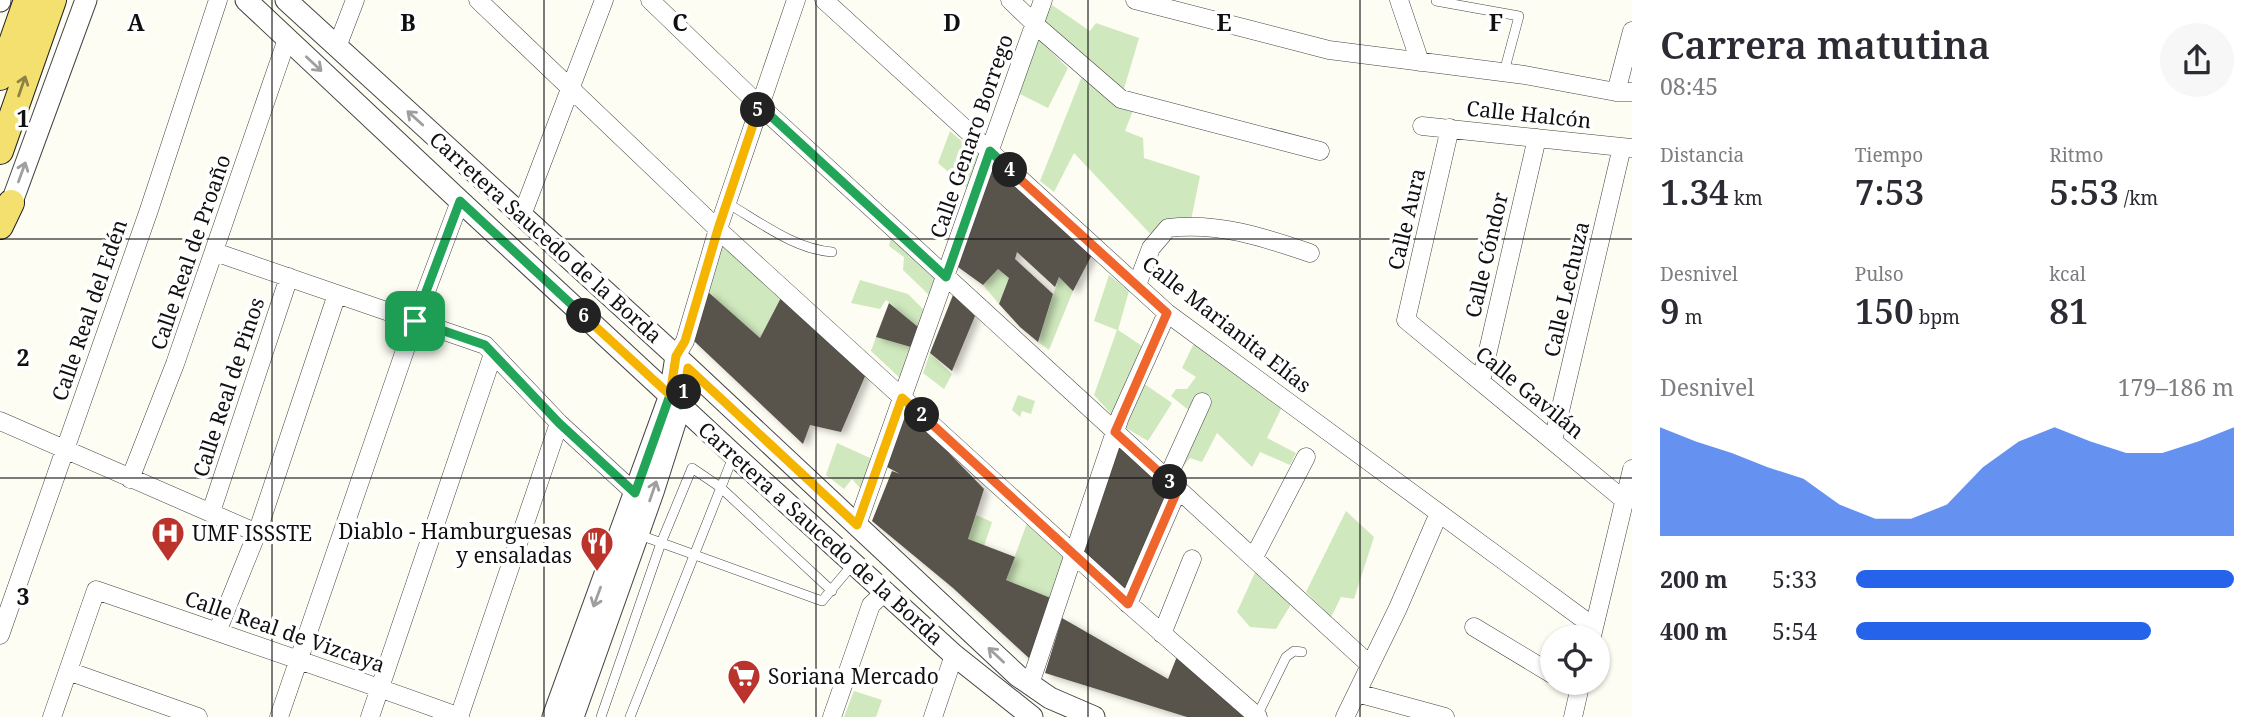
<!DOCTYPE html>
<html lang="es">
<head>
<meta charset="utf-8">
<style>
	body { margin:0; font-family:"Noto Serif",serif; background:#f7f7f7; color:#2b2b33; height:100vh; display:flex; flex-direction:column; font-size:26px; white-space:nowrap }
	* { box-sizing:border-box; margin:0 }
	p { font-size:23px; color:#7c7c81 }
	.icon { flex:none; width:38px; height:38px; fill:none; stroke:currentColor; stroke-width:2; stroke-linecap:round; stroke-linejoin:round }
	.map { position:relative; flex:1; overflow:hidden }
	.sheet { display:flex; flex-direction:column; background:#fff; width:630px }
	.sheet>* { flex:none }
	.tools { position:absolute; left:1540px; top:625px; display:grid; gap:14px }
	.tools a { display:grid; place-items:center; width:70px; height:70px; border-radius:50%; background:#fff; box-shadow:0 2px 5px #0004; font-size:35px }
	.pin { position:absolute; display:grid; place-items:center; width:60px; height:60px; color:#fff; margin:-30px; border-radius:14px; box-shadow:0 4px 10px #0006 }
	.km { position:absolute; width:35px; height:35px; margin:-18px; border-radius:50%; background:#222; color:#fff; font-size:19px; line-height:35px; text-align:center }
	.round { display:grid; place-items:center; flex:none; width:74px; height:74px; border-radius:37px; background:#f7f7f7 }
	.summary { display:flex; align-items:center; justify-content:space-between; height:119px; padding:0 28px }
	h1 { font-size:38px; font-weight:600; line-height:52px }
	.metrics { display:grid; grid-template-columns:repeat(3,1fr); gap:10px; height:119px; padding:7px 28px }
	.metrics div { display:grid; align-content:center }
	.metrics b { font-size:35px; font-weight:600 }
	.metrics small { font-size:19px; font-weight:400 }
	.metrics p { font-size:19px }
	.chart { height:196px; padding:14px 28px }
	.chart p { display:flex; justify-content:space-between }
	.chart svg { width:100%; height:126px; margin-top:7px; fill:#2563eb; opacity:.7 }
	ul { padding:0 28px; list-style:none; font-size:23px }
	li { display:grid; grid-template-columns:112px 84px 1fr; align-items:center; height:52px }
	li i { height:18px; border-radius:9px; background:#2563eb }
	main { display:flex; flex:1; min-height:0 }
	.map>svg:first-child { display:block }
	.green { fill:#cfe8bd }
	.building { fill:#58524c; filter:url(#shadow) }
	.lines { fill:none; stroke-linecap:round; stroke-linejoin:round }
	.service-casing { stroke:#434343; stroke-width:10 }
	.minor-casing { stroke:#434343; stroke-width:19 }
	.tertiary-casing { stroke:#434343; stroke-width:23 }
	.primary-casing { stroke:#212121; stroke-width:28 }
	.service { stroke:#fff; stroke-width:9 }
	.minor { stroke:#fff; stroke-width:18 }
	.tertiary { stroke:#fff; stroke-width:21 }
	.primary { stroke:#f3e06f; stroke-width:26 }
	.oneway { stroke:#9f9f9f }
	.oneway2 { stroke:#8d8244 }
	.split-1-casing { stroke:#fff; stroke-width:14 }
	.split-2-casing { stroke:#fff; stroke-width:14 }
	.split-3-casing { stroke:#fff; stroke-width:14 }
	.split-4-casing { stroke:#fff; stroke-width:14 }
	.split-5-casing { stroke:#fff; stroke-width:14 }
	.split-6-casing { stroke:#fff; stroke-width:14 }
	.split-7-casing { stroke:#fff; stroke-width:14 }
	.split-1 { stroke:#22a559; stroke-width:9 }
	.split-2 { stroke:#f5b400; stroke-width:9 }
	.split-3 { stroke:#f0652b; stroke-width:9 }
	.split-4 { stroke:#f0652b; stroke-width:9 }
	.split-5 { stroke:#22a559; stroke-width:9 }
	.split-6 { stroke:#f5b400; stroke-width:9 }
	.split-7 { stroke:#22a559; stroke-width:9 }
	.grid { fill:none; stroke:#101010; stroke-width:2; stroke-opacity:0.55 }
	.labels { text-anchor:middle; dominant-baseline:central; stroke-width:7; stroke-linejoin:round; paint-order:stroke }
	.street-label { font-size:21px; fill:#101010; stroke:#fff }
	.poi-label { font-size:21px; fill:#101010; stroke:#fff; text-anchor:start }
	.grid-label { font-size:23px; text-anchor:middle; font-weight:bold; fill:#101010; stroke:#fff; stroke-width:7; stroke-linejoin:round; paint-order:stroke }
</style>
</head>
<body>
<main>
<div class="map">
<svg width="1632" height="717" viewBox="0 0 1632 717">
	<defs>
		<filter id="shadow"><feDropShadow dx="5" dy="3" stdDeviation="3.5" flood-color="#0004"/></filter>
	</defs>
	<rect width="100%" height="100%" fill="#fefdf3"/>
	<path class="green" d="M1052,5L1090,31L1096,23L1139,38L1121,99L1039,28Z
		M1037,38L1068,68L1048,108L1020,94Z
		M1082,76L1134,108L1125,131L1143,138L1144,158L1200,176L1190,225L1157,241L1074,153L1054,192L1040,181Z
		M950,131L980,157L967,188L938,163Z
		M893,228L946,277L929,295L903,270L904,257L889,246Z
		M725,236L785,290L760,338L707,291Z
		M998,269L1009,278L999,304L983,285Z
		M1109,275L1129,291L1118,330L1145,348L1114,417L1094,395L1117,330L1094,321Z
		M1059,277L1073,291L1049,350L1038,342Z
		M860,280L908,294L924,310L918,327L886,300L880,309L851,303Z
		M876,337L911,347L900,378L871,351Z
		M1196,339L1279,403L1281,409L1267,438L1296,453L1290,465L1260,452L1252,467L1217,433L1202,462L1190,458L1182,468L1177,466L1191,412L1171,396L1176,389H1187L1196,377L1182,368Z
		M930,353L952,374L944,389L923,373Z
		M1143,383L1172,403L1148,441L1126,428Z
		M1018,395L1035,401L1031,414L1022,411L1020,417L1012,410Z
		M837,443L879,462L867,496L852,479L844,489L826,475Z
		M1346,511L1374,537L1354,599L1341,597L1331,617L1306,592Z
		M976,515L992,522L984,546L968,539Z
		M1030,515L1074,555L1058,601L1006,580Z
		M1258,566L1293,601L1276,629L1250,627L1237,612Z
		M854,691L882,700L876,717H844Z"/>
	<path class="building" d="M996,162L1096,247L1073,291L1059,277L1055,287L1017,252L1015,259L1053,294L1038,342L1020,327L999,304L1009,278L998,269L983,285L951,262Z
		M785,290L869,367L841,432L810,425L803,444L694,341L707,291L760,338Z
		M953,295L975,316L952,371L930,353Z
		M889,303L918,327L911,347L876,337Z
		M907,410L947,444L949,453L984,489L968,539L1015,557L1006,580L1058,601L1031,660L953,588L872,521L892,471L900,474L887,467Z
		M1120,436L1178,489L1124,600L1074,555Z
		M1062,618L1168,679L1180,649L1258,717H1187L1045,673Z"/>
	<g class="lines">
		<defs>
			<path id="service" d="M1436,1L1519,16L1504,72
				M727,203C760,222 794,249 832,252
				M637,534L822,601L853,564
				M1257,716L1286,657L1294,651L1302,652
				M601,717L661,543L692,468L720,487L832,591
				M630,717L733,457"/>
			<path id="minor" d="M478,0L725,236L1124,600L1258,717
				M650,0L760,106L1370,665
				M824,0L1167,313L1594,627
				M1010,0L1039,28L1121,99L1320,151
				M1135,0L1329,50L1525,75L1616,92H1632
				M1399,0L1420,62
				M337,47L355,0
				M1616,92L1632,31
				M1422,126L1631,148
				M1450,128L1406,320L1624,500
				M522,215L604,0
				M215,252L485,345L559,423L635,493
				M1137,285L1151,248L1168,228C1218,222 1263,237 1310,253
				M676,356L685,341L718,229L796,0
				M1481,381L1537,138
				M0,421L257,533
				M1553,441L1622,147
				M130,479L175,364L287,39
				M1167,479L1202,402
				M211,512L289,277
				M857,525L1043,0
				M1254,557L1306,457
				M1128,604L1178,489
				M1474,627L1552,674
				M217,632L257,533L337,294
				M1162,634L1192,559
				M0,635L149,210L218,0
				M1592,636L1632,469
				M68,671L198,717
				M1030,684L1120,417L1167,313
				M1357,693L1445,717
				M52,717L96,590C217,632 339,673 460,717
				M279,717L415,321L460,201
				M370,717L493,354
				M459,717L559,423
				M832,717L871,605L886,591
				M933,717L954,655
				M1345,717L1398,608L1439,513
				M1573,717L1581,682"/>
			<path id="tertiary" d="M246,0L460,201L734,455L954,655L1032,717
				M286,0L676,356L1018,676L1050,698L1094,717
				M0,1V0
				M6,218L86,0
				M553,717L670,395L676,356
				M573,717L653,492L681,404"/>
			<path id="primary" d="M0,77L27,0
				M0,151L53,0
				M0,226L11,203"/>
		</defs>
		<use href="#service" class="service-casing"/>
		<use href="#minor" class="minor-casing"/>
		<use href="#tertiary" class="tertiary-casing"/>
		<use href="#primary" class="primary-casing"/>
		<use href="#service" class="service"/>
		<use href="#minor" class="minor"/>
		<use href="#tertiary" class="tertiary"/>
		<use href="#primary" class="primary"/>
	</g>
	<defs><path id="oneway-shaft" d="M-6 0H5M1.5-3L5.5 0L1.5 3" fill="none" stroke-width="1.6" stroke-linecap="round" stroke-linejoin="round" transform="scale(1.75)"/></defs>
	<g class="oneway">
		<use href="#oneway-shaft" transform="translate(314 64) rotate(43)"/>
		<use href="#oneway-shaft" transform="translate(415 118) rotate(-138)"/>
		<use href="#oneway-shaft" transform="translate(22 172) rotate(-70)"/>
		<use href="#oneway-shaft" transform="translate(653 491) rotate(-71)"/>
		<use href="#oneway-shaft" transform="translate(597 597) rotate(110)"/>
		<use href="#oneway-shaft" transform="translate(996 655) rotate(-137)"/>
	</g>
	<use class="oneway2" href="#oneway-shaft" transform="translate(22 86) rotate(-71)"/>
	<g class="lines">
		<defs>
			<path id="split-1" d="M415,321L485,345L559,423L635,493L670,395L681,405L684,392"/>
			<path id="split-2" d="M684,392L688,368L857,525L902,398L922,415"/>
			<path id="split-3" d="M922,415L1128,604L1178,489L1170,482"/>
			<path id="split-4" d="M1010,170L1167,313L1115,432L1170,482"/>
			<path id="split-5" d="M758,110L760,106L946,277L990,151L1010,170"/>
			<path id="split-6" d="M584,316L670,395L676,356L685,341L718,229L758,110"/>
			<path id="split-7" d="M415,321L460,201L584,316"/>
		</defs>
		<use href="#split-1" class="split-1-casing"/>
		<use href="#split-2" class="split-2-casing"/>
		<use href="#split-3" class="split-3-casing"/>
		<use href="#split-4" class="split-4-casing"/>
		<use href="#split-5" class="split-5-casing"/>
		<use href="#split-6" class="split-6-casing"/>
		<use href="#split-7" class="split-7-casing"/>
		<use href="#split-1" class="split-1"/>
		<use href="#split-2" class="split-2"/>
		<use href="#split-3" class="split-3"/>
		<use href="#split-4" class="split-4"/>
		<use href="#split-5" class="split-5"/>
		<use href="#split-6" class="split-6"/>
		<use href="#split-7" class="split-7"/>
	</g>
	<path class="grid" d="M272,0V717M544,0V717M816,0V717M1088,0V717M1360,0V717M0,239H1632M0,478H1632"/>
	<defs>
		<symbol id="hospital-pin" viewBox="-11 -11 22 30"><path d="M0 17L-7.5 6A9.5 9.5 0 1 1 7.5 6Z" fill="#bb342c" stroke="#fff"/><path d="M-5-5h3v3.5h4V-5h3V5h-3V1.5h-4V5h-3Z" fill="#fff"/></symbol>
		<symbol id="restaurant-pin" viewBox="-11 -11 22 30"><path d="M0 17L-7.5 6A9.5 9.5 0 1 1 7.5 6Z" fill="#bb342c" stroke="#fff"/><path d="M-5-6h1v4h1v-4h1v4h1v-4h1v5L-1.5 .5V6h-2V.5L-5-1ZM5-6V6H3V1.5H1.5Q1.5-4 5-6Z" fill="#fff"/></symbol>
		<symbol id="supermarket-pin" viewBox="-11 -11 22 30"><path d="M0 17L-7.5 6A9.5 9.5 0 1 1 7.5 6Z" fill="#bb342c" stroke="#fff"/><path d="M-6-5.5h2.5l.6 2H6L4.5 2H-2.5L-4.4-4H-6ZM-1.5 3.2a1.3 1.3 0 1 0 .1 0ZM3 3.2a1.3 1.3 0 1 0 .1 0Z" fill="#fff"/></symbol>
	</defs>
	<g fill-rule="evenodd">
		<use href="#hospital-pin" x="149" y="514" width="38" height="52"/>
		<use href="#restaurant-pin" x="578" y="524" width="38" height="52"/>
		<use href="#supermarket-pin" x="725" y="657" width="38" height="52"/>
	</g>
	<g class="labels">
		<g class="street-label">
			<text transform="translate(1529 114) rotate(6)">Calle Halcón</text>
			<text transform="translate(971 136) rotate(-71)">Calle Genaro Borrego</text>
			<text transform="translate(1406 219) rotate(-77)">Calle Aura</text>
			<text transform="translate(546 237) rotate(42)">Carretera Saucedo de la Borda</text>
			<text transform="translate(190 252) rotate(-71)">Calle Real de Proaño</text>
			<text transform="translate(1486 255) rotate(-77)">Calle Cóndor</text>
			<text transform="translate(1566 289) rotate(-77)">Calle Lechuza</text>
			<text transform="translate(89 310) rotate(-71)">Calle Real del Edén</text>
			<text transform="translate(1227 324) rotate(38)">Calle Marianita Elías</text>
			<text transform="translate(228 387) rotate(-72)">Calle Real de Pinos</text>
			<text transform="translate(1530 392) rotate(39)">Calle Gavilán</text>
			<text transform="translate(821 533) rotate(42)">Carretera a Saucedo de la Borda</text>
			<text transform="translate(285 631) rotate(19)">Calle Real de Vizcaya</text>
		</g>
		<g class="poi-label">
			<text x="572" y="531" text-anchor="end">Diablo - Hamburguesas<tspan x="572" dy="24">y ensaladas</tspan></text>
			<text x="192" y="533">UMF ISSSTE</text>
			<text x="768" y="676">Soriana Mercado</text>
		</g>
	</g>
	<g class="grid-label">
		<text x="136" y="31">A</text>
		<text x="408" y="31">B</text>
		<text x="680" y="31">C</text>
		<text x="952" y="31">D</text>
		<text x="1224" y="31">E</text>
		<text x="1496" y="31">F</text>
		<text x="23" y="127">1</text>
		<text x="23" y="366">2</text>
		<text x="23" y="605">3</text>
	</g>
</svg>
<div class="tools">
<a><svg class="icon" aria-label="locate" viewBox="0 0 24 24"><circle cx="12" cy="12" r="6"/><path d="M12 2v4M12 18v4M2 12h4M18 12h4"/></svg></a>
</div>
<div class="pin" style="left:415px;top:321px;background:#1e9e55"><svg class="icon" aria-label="arrive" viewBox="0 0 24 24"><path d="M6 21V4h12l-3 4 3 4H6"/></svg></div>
<b class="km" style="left:684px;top:392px">1</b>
<b class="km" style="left:922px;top:415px">2</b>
<b class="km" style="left:1170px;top:482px">3</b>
<b class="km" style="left:1010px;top:170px">4</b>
<b class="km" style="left:758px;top:110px">5</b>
<b class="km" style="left:584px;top:316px">6</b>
</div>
<section class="sheet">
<div class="summary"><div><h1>Carrera matutina</h1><p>08:45</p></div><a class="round"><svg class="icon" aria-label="share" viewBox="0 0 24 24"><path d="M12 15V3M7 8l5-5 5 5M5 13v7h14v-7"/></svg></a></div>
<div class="metrics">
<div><p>Distancia</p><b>1.34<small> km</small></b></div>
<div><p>Tiempo</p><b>7:53</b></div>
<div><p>Ritmo</p><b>5:53<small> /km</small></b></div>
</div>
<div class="metrics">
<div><p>Desnivel</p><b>9<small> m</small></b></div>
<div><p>Pulso</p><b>150<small> bpm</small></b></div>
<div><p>kcal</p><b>81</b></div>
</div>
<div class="chart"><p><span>Desnivel</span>179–186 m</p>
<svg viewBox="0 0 160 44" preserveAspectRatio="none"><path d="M0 44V6L10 11L20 15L30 20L40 24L50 33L60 38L70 38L80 33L90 20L100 11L110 6L120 11L130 15L140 15L150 11L160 6V44z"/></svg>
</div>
<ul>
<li><b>200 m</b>5:33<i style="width:100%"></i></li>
<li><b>400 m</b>5:54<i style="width:78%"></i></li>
</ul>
</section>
</main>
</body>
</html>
